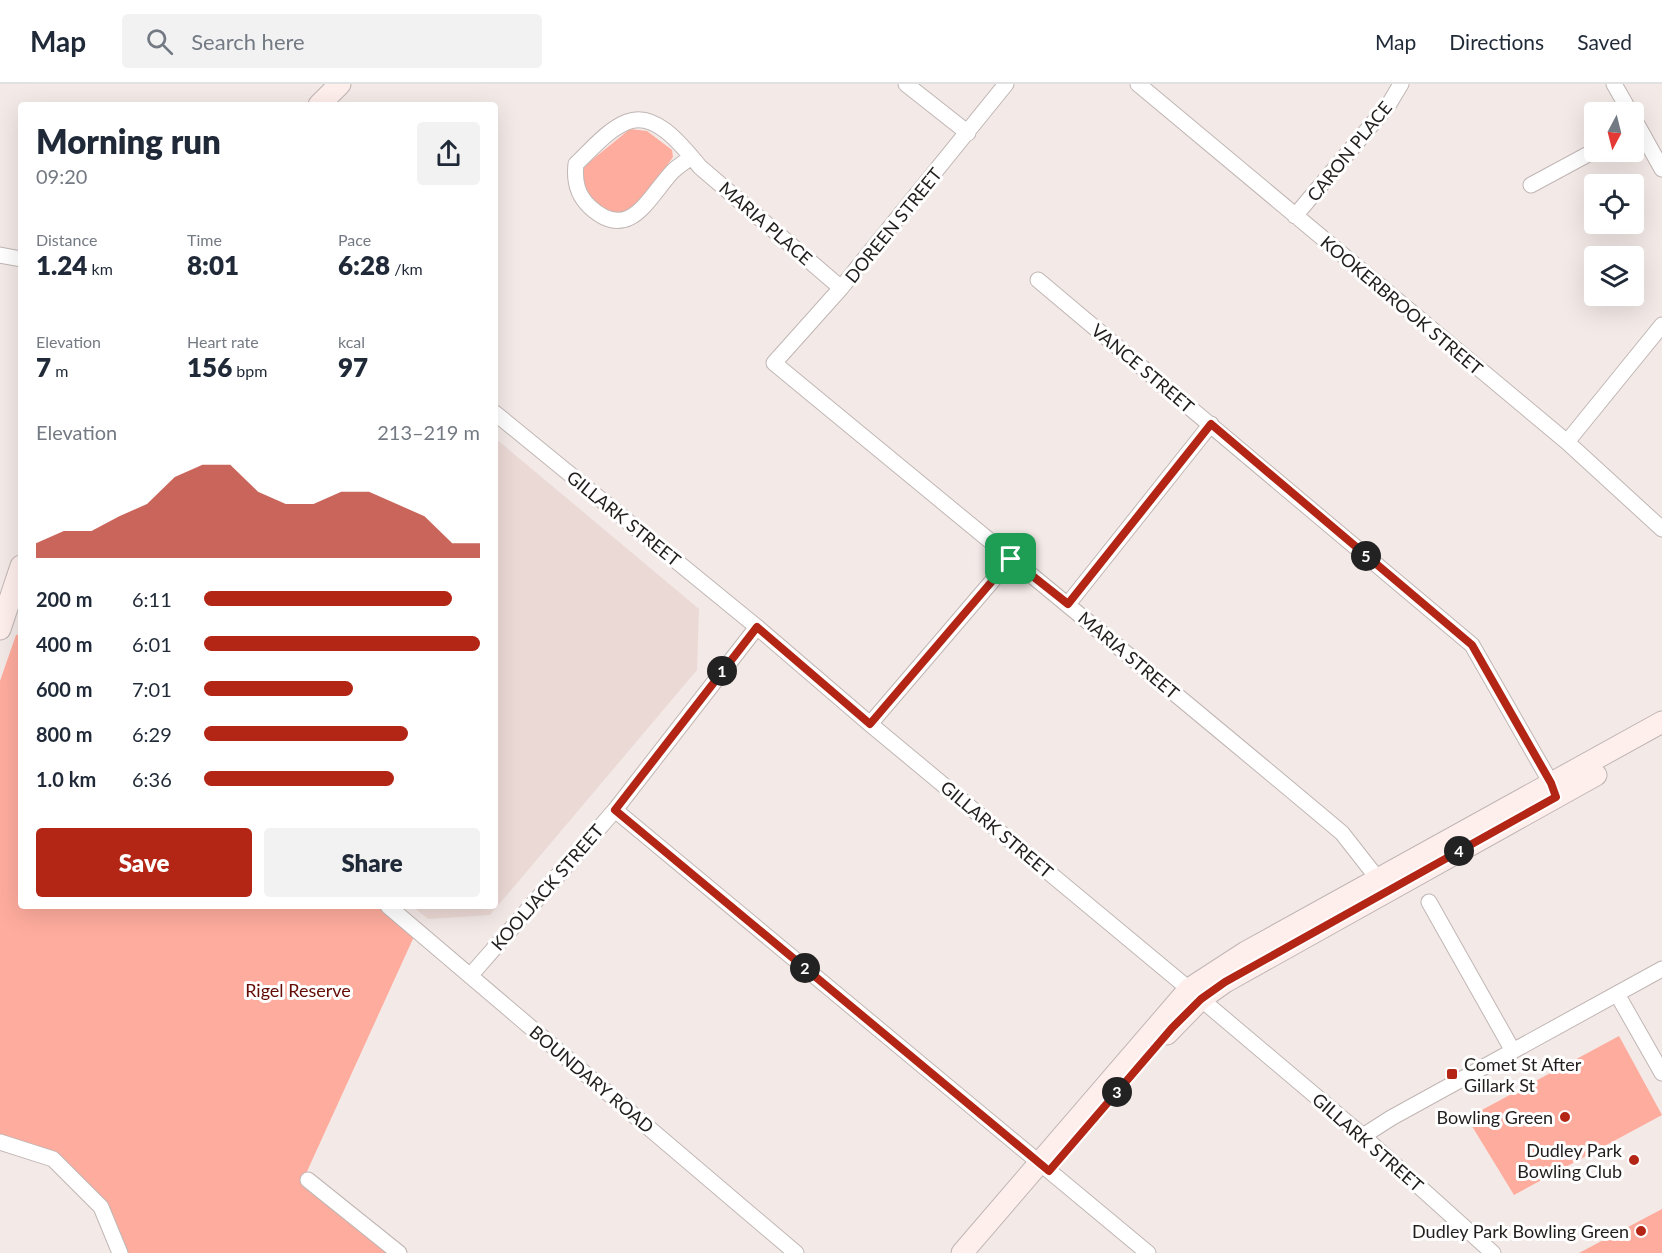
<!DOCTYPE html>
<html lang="en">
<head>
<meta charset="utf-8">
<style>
	body { margin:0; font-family:Lato,sans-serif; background:#f2f2f3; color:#1f2937; height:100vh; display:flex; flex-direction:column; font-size:22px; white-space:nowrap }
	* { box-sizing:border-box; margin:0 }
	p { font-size:20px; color:#747a83 }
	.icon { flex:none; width:33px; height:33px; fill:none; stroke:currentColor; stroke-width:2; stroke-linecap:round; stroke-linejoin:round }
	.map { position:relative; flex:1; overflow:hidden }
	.details { position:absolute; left:18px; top:18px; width:480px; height:807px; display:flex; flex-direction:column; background:#fff; border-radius:6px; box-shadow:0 6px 24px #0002 }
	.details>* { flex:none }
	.needle { width:39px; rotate:187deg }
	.tools { position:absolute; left:1584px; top:18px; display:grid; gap:12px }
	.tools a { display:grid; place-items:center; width:60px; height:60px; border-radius:6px; background:#fff; box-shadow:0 6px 24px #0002; font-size:30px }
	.pin { position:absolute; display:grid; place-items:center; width:51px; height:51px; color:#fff; margin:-26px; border-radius:12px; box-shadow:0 3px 9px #0006 }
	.km { position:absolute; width:30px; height:30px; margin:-15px; border-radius:50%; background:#222; color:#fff; font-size:16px; line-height:30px; text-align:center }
	.round { display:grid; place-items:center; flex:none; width:63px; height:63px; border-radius:6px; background:#f2f2f3 }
	.summary { display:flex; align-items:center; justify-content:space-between; height:102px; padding:0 18px }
	h1 { font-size:33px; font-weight:800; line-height:45px }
	.figures { display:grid; grid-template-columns:repeat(3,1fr); gap:9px; height:102px; padding:6px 18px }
	.figures div { display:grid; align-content:center }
	.figures b { font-size:26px; font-weight:800 }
	.figures small { font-size:16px; font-weight:400 }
	.figures p { font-size:16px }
	.chart { height:168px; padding:12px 18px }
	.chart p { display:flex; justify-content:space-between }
	.chart svg { width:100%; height:108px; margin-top:6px; fill:#b32515; opacity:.7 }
	.primary-button { display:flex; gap:12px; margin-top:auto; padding:12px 18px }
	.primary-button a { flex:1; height:69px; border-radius:6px; background:#b32515; color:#fff; font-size:24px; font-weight:800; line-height:69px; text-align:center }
	.primary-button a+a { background:#f2f2f3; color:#1f2937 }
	ul { padding:0 18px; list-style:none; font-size:20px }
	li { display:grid; grid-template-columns:96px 72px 1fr; align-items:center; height:45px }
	li i { height:15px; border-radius:8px; background:#b32515 }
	header { display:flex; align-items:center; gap:36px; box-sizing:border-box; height:84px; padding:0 30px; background:#fff; border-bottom:2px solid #e0e1e3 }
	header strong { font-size:28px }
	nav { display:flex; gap:33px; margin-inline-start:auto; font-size:21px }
	.search { width:420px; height:54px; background:#f2f2f3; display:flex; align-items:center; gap:15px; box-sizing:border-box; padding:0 21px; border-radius:6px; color:#747a83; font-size:22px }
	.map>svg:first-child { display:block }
	.built { fill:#ebd9d5 }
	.green { fill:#feac9d }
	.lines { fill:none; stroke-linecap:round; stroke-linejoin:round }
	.street-casing { stroke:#c0b6b4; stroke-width:17 }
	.secondary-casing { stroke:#c0b6b4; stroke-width:23 }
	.street { stroke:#fff; stroke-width:15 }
	.secondary { stroke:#feefed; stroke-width:21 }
	.route-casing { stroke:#fff; stroke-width:12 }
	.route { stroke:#b32515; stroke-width:8 }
	.poi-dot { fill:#b32515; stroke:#fff; stroke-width:2 }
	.labels { text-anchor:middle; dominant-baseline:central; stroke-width:6; stroke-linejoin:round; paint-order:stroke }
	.street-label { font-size:18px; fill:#211e1d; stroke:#fff }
	.park-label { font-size:18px; fill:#640b04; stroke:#fff }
	.poi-label { font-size:18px; fill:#211e1d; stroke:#fff; text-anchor:end }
</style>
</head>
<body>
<header>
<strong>Map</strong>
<div class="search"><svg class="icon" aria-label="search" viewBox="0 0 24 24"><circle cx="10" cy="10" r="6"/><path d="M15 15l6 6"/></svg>Search here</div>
<nav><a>Map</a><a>Directions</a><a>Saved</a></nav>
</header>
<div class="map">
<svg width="1662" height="1169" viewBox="0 0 1662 1169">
	<rect width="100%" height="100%" fill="#f3e9e7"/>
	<path class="built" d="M495,354L699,525L697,586L490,831L428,835L412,822H495Z"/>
	<path class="green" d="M630,45L647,47L672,66L673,73C662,88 645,118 629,127C622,131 608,128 602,123C584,112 584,104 582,84Z
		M21,550V822H387L417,846L304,1094L398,1169H120L101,1123L53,1075L0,1058V597L16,551Z
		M1619,952L1662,1031L1514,1111L1467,1034Z
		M1662,1125V1169H1579Z"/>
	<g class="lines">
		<defs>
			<path id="street" d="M906,0L968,49
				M1006,0L841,204L774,279C963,435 1154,591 1342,749L1378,795L1381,805
				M1138,0L1567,358L1662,445
				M1614,0L1630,28
				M1634,35L1662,85
				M691,73C685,78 678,82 673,87C649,112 630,160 590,123C577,111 574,97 576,80C591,66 607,46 627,38C656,26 684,64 700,83L841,204
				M1531,101L1594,67
				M1295,132L1389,20L1401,0
				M0,171L21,175
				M1038,196L1472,561L1551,699L1554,708
				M495,329L757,543L870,640L1189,905L1363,1052L1493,1169
				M1567,358L1662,241
				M1068,520L1211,340
				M870,640L1011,475
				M615,726L1148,1169
				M1429,818L1513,967
				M388,822L796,1169
				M470,892L615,726L757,543
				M1617,910L1662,989
				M1363,1052L1391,1034L1662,885
				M0,1058L53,1075L101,1123L120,1169
				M308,1096L399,1169"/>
			<path id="secondary" d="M319,21L340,0
				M0,545L21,482
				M1167,950L1201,915L1225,898L1596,691
				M962,1169L1189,905L1246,868L1662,638"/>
		</defs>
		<use href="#street" class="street-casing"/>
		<use href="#secondary" class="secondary-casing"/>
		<use href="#street" class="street"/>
		<use href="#secondary" class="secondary"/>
	</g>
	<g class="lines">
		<defs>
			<path id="route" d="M1211,340L1472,561L1551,699L1556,713L1225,898L1201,915L1172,944L1049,1087L615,726L757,543L870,640L1011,475L1068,520Z"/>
		</defs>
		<use href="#route" class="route-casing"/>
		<use href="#route" class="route"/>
	</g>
	<g class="poi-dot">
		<rect x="1446" y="984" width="12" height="12" rx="3"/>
		<circle cx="1565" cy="1033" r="6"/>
		<circle cx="1634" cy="1076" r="6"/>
		<circle cx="1641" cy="1147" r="6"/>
	</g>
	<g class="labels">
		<g class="street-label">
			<text transform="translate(1349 67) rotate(-51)">CARON PLACE</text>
			<text transform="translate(766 139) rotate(41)">MARIA PLACE</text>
			<text transform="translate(893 141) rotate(-51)">DOREEN STREET</text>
			<text transform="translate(1402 221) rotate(40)">KOOKERBROOK STREET</text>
			<text transform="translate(1143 284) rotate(40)">VANCE STREET</text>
			<text transform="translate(624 434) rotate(39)">GILLARK STREET</text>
			<text transform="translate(1129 571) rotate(40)">MARIA STREET</text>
			<text transform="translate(997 745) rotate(40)">GILLARK STREET</text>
			<text transform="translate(547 803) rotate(-49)">KOOLJACK STREET</text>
			<text transform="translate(592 995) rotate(40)">BOUNDARY ROAD</text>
			<text transform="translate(1368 1058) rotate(41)">GILLARK STREET</text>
		</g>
		<g class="park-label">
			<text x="298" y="906">Rigel Reserve</text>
		</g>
		<g class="poi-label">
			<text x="1464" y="980" text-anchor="start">Comet St After<tspan x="1464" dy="21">Gillark St</tspan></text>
			<text x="1553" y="1033">Bowling Green</text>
			<text x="1622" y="1066">Dudley Park<tspan x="1622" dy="21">Bowling Club</tspan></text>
			<text x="1629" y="1147">Dudley Park Bowling Green</text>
		</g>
	</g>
</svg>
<div class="tools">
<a><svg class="needle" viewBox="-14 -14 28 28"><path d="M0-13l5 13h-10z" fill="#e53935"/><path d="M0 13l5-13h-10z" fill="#747a83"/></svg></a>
<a><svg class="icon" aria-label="locate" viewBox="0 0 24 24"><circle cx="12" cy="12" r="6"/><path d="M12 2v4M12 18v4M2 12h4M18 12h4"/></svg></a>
<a><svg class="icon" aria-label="layers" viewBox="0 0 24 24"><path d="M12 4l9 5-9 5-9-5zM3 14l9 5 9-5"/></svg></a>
</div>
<div class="pin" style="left:1011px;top:475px;background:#1e9e55"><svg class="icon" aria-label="arrive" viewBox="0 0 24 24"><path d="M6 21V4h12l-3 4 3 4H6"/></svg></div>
<b class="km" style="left:722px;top:587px">1</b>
<b class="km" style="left:805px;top:884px">2</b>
<b class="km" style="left:1117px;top:1008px">3</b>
<b class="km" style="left:1459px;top:767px">4</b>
<b class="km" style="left:1366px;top:472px">5</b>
<section class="details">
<div class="summary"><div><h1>Morning run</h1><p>09:20</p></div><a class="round"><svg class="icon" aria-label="share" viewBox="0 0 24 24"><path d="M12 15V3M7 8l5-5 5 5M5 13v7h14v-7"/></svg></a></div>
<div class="figures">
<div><p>Distance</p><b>1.24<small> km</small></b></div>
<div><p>Time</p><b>8:01</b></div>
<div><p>Pace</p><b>6:28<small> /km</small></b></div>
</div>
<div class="figures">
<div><p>Elevation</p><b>7<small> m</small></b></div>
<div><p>Heart rate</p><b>156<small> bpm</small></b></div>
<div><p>kcal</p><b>97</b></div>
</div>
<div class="chart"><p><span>Elevation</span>213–219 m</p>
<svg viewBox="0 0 160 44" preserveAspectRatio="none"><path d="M0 44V38L10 33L20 33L30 27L40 22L50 11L60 6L70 6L80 17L90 22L100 22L110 17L120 17L130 22L140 27L150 38L160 38V44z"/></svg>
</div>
<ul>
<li><b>200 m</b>6:11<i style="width:90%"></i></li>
<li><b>400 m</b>6:01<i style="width:100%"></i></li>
<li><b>600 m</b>7:01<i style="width:54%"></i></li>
<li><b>800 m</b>6:29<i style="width:74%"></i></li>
<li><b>1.0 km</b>6:36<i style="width:69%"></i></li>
</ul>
<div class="primary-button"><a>Save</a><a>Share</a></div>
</section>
</div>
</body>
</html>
